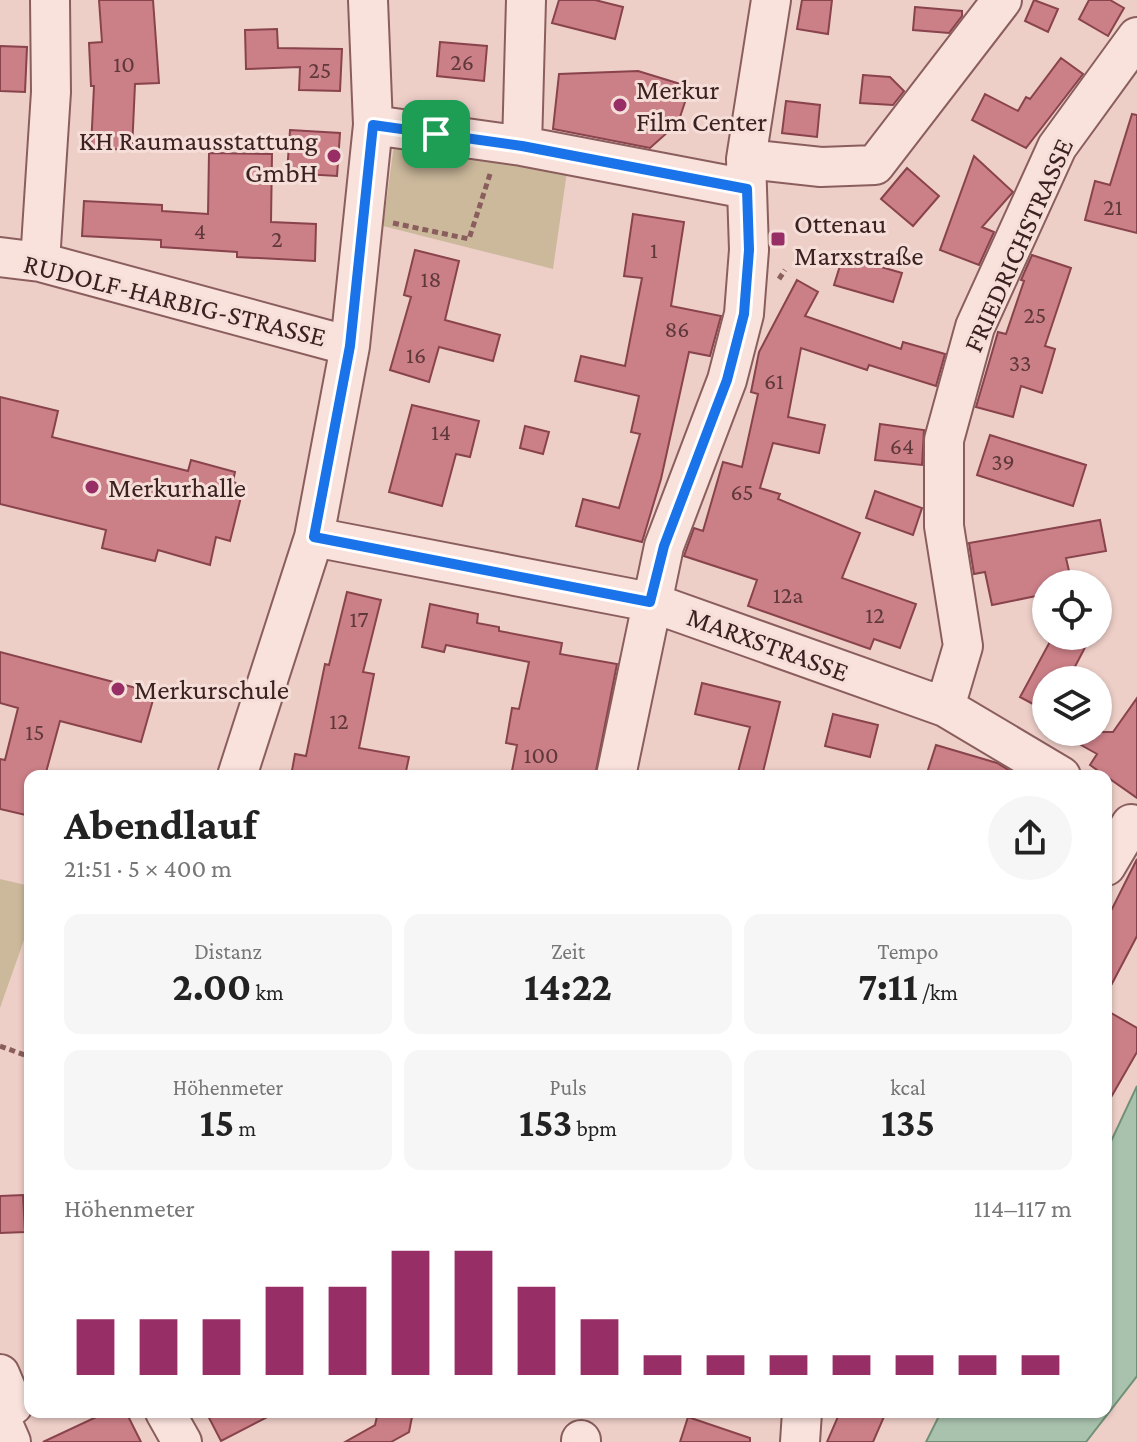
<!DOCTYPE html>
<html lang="de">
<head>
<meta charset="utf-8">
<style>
	body { margin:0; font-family:"Crimson Pro",serif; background:#f6f6f6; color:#222; height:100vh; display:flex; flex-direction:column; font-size:30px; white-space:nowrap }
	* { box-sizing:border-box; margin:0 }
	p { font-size:26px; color:#767676 }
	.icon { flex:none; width:44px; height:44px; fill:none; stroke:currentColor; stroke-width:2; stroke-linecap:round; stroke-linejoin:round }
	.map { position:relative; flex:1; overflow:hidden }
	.drawer { position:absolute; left:24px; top:770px; width:1088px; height:648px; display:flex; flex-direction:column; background:#fff; border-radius:16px; box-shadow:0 2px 6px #0004 }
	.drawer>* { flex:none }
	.tools { position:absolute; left:1032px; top:570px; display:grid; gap:16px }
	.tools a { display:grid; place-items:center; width:80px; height:80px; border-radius:50%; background:#fff; box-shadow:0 2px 6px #0004; font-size:40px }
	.pin { position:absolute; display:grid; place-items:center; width:68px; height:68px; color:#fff; margin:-34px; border-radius:16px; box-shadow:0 4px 12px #0006 }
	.round { display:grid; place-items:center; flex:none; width:84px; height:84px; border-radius:42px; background:#f6f6f6 }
	.summary { display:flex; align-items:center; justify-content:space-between; height:136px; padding:0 40px }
	h1 { font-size:44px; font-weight:700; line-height:60px }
	.figures { display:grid; grid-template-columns:repeat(3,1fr); gap:12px; height:136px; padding:8px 40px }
	.figures div { display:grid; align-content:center; border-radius:16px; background:#f6f6f6; text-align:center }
	.figures b { font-size:40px; font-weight:700 }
	.figures small { font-size:22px; font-weight:400 }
	.figures p { font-size:22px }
	.chart { height:224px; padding:16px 40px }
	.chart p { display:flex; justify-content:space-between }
	.chart svg { width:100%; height:144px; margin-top:8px; stroke:#982e66; stroke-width:6 }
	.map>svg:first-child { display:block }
	.green { fill:#ccb99c }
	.water { fill:#a9c2ae; stroke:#709177; stroke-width:2 }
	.building { fill:#cb7f87; stroke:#89434c; stroke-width:2 }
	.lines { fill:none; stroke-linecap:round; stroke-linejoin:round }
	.minor-casing { stroke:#8a5e5d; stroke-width:42 }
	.path { stroke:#8a5e5d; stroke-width:5; stroke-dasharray:6 4; stroke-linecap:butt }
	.minor { stroke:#f9e1dc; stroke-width:38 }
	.route-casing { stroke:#fff; stroke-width:16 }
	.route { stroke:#1a73e8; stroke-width:10 }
	.poi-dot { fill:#982e66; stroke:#f5ded8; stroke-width:3 }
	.labels { text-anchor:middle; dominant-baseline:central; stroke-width:6; stroke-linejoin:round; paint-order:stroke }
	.number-label { font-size:24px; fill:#5f383a }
	.poi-label { font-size:28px; fill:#3b2121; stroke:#f5ded8; text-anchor:start }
	.street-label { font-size:28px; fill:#3b2121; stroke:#f5ded8 }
</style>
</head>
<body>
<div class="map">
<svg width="1137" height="1442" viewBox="0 0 1137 1442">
	<rect width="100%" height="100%" fill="#eecfc8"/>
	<path class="green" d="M394,145L567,172L553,269L383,226Z
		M0,879L30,886V923L0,1008Z"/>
	<path class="water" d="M1137,1086V1376L1086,1442H926L941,1412H1106V1152Z"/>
	<path class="building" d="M99,0H153L159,83L135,84L132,150L91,148L94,86H91L89,43L102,42Z
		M559,0H595L623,7L615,39L552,23Z
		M802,0H832L828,34L797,29Z
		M1034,0L1058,9L1048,32L1025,21Z
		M1089,0H1110L1124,8L1108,36L1079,19Z
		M915,7L962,11V16L949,33L913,30Z
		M277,29L278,48L342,49L340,91L299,90L300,67L246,69L245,30Z
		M440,42L487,46L484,81L437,76Z
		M0,46L27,47L25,92L0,91Z
		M1061,58L1083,74L1026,148L972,120L985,94L1018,111L1026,97L1030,99Z
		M638,71L690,87L678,123L650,148L553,129L559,74Z
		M863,75L890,77L904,91L893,105L860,103Z
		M786,101L820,105L817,137L782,133Z
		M1132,114L1137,115V233L1085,220L1095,181L1110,185Z
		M290,130L340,133L337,176L287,173Z
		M209,153L272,154L271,222L316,224L315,261L237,257V252L161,247V240L82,236L84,201L162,205V211L208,214Z
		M974,156L1013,192L982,227L994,232L979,265L940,250Z
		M907,168L939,196L913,226L881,199Z
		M633,214L684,222L671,306L721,316L710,356L689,352L661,479L642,542L576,526L583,499L619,508L640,434L631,432L639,396L575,381L581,356L625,366L642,278L624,276Z
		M415,250L459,261L445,320L500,335L493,361L439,347L429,382L390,370L411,297L404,295Z
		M1032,255L1071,268L1045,346L1055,349L1042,393L1021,386L1013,417L976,407L998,332L1006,334L1024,281L1021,280Z
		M843,256L902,273L893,302L834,285Z
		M797,280L818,292L805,316L901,349L903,342L945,354L936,386L869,365L867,370L801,348L788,417L825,425L819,453L773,443L760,488L780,494L778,499L860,533L842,578L916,604L900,648L874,639L870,649L748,606L757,580L684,556L694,528L703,531L723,462L742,467L758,394L751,392L759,352Z
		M0,397L58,411L52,437L188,471L191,460L235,472L233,481L243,489L230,541L216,537L210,565L158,550L155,561L102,548L106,530L0,504Z
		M412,405L479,421L470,457L456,454L442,506L389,492Z
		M880,424L924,430L922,465L875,460Z
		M525,426L549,432L543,454L520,448Z
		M990,435L1086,465L1073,506L977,475Z
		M875,491L922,508L913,535L866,518Z
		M1100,520L1106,551L1066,558L1072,584H1046V594L992,605L985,572L974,574L969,543Z
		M347,592L381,600L363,672L374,674L359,748L409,757L405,776H291L295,754L306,756L325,664L329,665Z
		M430,604L478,614L477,623L499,627V631L562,643L560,654L617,664L595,776H511L517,745L506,743L512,708L519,709L529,662L446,645L444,652L422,647Z
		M1053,636H1091L1068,680H1046V711L1020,697Z
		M0,652L155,693L141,742L60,721L45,776H30V816L0,809V759L5,760L18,708L0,703Z
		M702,683L780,702L762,776H737L750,727L695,714Z
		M1137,698V798L1090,765L1097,754L1058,732H1113Z
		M833,714L878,725L870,757L825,746Z
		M936,745L997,763L1018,776H926Z
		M1137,859V936L1106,995V906L1112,909Z
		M1106,1010L1137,1028V1052L1106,1106Z
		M23,1195L25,1232L0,1233V1196Z
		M107,1412H126L141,1442H43Z
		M206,1412H277L221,1441Z
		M378,1412H413L409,1432L391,1442H345L375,1425Z
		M840,1412H886L873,1442H827Z
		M688,1417L750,1438V1442H680Z"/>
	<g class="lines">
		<defs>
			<path id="minor" d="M373,125L522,146L747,189
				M522,146L526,0
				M746,159L821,167L875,165L1002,0
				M0,257L40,262L350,346
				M40,262L51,92L50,0
				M314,537L650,602L945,707L1061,776
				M945,707L963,646L944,526V440L975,327L1057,147L1137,37
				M237,776L314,537L350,346L373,125L368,0
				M616,776L664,546L727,380L744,314L749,250L746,159L771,0
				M1106,866L1131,824
				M0,1374L13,1405
				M165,1412L182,1442
				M0,1417L11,1442
				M581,1442V1440
				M800,1442L802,1412"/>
		</defs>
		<use href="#minor" class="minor-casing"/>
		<path class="path" d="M393,223L469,239L491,171
			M779,279L785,270
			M0,1046L30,1057"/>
		<use href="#minor" class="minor"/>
	</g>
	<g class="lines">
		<defs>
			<path id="route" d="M373,125L522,146L747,189L749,250L744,314L727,380L664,546L650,602L314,537L350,346Z"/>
		</defs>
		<use href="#route" class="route-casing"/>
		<use href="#route" class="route"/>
	</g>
	<g class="poi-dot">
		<circle cx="620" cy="105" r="8"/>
		<circle cx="334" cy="156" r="8"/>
		<rect x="770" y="231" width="16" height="16" rx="4"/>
		<circle cx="92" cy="487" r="8"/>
		<circle cx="118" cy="689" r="8"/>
	</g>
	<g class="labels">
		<g class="number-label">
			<text x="462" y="61">26</text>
			<text x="124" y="63">10</text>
			<text x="320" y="69">25</text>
			<text x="1113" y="206">21</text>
			<text x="200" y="230">4</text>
			<text x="277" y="238">2</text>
			<text x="654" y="249">1</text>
			<text x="431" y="278">18</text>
			<text x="1035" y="314">25</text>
			<text x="677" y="328">86</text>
			<text x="416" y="354">16</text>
			<text x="1020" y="362">33</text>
			<text x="774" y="380">61</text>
			<text x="441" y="431">14</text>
			<text x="902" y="445">64</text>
			<text x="1003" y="461">39</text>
			<text x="742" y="491">65</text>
			<text x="788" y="594">12a</text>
			<text x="875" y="614">12</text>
			<text x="359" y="618">17</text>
			<text x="339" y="720">12</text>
			<text x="35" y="731">15</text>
			<text x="541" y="754">100</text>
		</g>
		<g class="poi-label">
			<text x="636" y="89">Merkur<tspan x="636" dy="32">Film Center</tspan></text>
			<text x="318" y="140" text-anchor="end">KH Raumausstattung<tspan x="318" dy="32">GmbH</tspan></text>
			<text x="794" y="223">Ottenau<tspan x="794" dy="32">Marxstraße</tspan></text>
			<text x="108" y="487">Merkurhalle</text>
			<text x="134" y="689">Merkurschule</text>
		</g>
		<g class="street-label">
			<text transform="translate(1018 245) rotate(-66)">FRIEDRICHSTRASSE</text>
			<text transform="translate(175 300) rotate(14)">RUDOLF-HARBIG-STRASSE</text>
			<text transform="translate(768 644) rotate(20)">MARXSTRASSE</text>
		</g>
	</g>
</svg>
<div class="tools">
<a><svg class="icon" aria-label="locate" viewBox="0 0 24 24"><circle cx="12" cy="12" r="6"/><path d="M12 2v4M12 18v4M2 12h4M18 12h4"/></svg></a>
<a><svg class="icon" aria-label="layers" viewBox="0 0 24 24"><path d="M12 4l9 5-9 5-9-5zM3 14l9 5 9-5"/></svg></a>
</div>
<div class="pin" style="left:436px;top:134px;background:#1e9e55"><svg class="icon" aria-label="arrive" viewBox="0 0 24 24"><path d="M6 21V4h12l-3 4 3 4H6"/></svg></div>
<section class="drawer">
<div class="summary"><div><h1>Abendlauf</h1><p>21:51 · 5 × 400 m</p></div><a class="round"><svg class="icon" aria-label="share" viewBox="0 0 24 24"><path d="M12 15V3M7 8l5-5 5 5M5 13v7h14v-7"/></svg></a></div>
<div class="figures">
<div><p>Distanz</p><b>2.00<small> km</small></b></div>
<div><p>Zeit</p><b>14:22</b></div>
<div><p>Tempo</p><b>7:11<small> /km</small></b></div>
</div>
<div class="figures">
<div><p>Höhenmeter</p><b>15<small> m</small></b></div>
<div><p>Puls</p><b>153<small> bpm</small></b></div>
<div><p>kcal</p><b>135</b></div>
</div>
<div class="chart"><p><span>Höhenmeter</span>114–117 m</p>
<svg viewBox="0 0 160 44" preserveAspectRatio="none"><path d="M5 44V27M15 44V27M25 44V27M35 44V17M45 44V17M55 44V6M65 44V6M75 44V17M85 44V27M95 44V38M105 44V38M115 44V38M125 44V38M135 44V38M145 44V38M155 44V38"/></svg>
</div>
</section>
</div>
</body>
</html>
